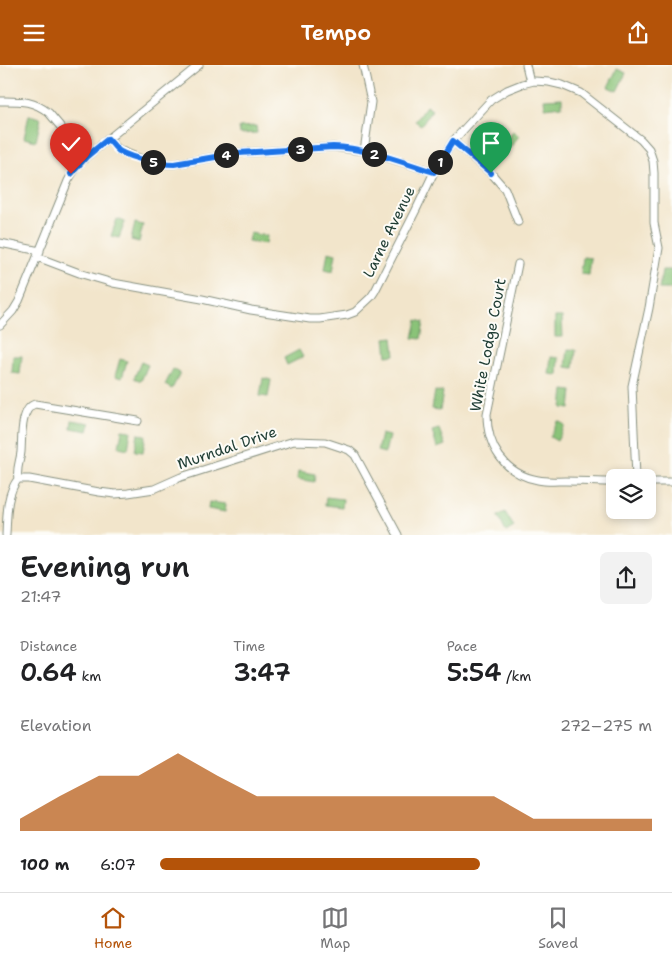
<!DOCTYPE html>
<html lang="en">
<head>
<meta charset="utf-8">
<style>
	body { margin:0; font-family:"Shantell Sans",sans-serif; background:#f2f2f2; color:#202124; height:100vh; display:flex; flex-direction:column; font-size:19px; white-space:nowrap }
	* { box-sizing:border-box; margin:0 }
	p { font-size:16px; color:#757577 }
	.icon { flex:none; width:28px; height:28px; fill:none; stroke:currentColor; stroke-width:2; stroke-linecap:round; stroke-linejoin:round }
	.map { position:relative; height:470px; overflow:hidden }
	.drawer { display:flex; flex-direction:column; background:#fff; flex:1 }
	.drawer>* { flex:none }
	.tools { position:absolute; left:606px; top:404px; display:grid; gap:10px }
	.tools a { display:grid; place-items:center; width:50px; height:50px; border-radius:8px; background:#fff; box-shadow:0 2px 8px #0003; font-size:25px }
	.pin { position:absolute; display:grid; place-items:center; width:42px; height:42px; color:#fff; margin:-51px -21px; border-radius:50% 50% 50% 0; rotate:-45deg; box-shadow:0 0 5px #0007 }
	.pin .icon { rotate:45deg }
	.km { position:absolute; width:25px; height:25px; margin:-12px; border-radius:50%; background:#222; color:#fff; font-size:14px; line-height:25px; text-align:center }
	.round { display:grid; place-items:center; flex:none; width:52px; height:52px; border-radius:8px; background:#f2f2f2 }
	.summary { display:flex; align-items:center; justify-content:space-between; height:85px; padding:0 20px }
	h1 { font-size:28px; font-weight:600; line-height:38px }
	.figures { display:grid; grid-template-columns:repeat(3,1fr); gap:8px; height:85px; padding:5px 20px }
	.figures div { display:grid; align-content:center }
	.figures b { font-size:25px; font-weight:600 }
	.figures small { font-size:14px; font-weight:400 }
	.figures p { font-size:14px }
	.chart { height:140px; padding:10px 20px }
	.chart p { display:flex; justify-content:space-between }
	.chart svg { width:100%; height:90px; margin-top:5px; fill:#b45309; opacity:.7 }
	ul { padding:0 20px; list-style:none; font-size:16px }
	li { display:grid; grid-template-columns:80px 60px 1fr; align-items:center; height:38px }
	li i { height:12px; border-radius:6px; background:#b45309 }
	header { display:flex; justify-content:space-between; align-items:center; height:65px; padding:0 20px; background:#b45309; color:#fff; font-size:22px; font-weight:600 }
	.tab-bar { display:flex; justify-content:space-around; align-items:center; height:70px; border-top:1px solid #e0e0e0; background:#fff; font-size:14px; color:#757577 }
	.tab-bar a { display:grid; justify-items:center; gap:2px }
	.tab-bar .selected { color:#b45309 }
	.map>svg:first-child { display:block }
	.green { fill:#8ac378; stroke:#548056 }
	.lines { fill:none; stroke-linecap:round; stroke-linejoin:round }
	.minor-casing { stroke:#889180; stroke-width:9 }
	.minor { stroke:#fff; stroke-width:7 }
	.route-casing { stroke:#fff; stroke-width:10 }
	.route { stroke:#1a73e8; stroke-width:6 }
	.labels { text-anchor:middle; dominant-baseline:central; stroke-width:4; stroke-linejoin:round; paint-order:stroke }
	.street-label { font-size:15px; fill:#1f3d34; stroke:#fdfcf7 }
</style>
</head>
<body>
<header><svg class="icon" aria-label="menu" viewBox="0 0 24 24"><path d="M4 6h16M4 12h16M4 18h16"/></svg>Tempo<svg class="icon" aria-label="share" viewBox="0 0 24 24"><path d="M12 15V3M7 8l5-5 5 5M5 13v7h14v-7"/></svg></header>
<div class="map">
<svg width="672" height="470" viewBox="0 0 672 470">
	<rect width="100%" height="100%" fill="#fdfcf7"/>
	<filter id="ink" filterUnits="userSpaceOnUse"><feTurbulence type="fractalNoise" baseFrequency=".02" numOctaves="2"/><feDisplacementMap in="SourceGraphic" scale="10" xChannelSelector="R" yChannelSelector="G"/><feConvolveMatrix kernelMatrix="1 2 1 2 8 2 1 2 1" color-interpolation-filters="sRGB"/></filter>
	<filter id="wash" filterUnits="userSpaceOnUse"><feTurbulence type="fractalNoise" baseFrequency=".0096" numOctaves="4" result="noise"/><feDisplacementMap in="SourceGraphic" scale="20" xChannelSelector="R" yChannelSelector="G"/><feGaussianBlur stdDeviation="1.12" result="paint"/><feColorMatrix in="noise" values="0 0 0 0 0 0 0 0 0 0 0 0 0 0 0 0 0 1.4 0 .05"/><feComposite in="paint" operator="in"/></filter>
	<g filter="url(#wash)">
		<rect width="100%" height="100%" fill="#f2e5cb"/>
		<path class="green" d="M617,4L626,8L617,26L608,22Z
			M562,33V41L545,43L544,34Z
			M426,41L432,45L421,60L415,56Z
			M29,50L41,53L36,76L24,73Z
			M256,61L257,68L240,69L239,62Z
			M513,66L519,71L508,85L502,80Z
			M117,154L125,157L119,173L111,171Z
			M135,158L143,160L139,177L131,175Z
			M250,168L267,171L266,179L248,176Z
			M328,187L336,189L333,206L325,204Z
			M583,192L591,193L589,210L581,209Z
			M662,205H672V224H659Z
			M555,252H562L563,272H555Z
			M417,255L424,257L421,274L413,273Z
			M393,272L395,290L387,291L385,273Z
			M568,284L576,285L574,303L566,302Z
			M299,285L303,292L287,300L284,293Z
			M13,291H22L20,309L12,308Z
			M551,292L559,293L558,310L549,309Z
			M120,294L127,296L122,313L115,311Z
			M141,297L148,300L141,316L134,313Z
			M173,304L180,308L172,324L165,320Z
			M263,313L271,315L268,332L260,331Z
			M564,325L572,326L570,344L562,343Z
			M435,326L443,327L440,345L432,344Z
			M72,355L90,358L88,366L71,363Z
			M558,356L565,360L557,376L550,372Z
			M439,364L445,380L437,383L432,366Z
			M122,365L131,366L128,384L119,382Z
			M138,369L146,370L143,387L135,386Z
			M381,369L389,371L385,388L377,386Z
			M298,406L315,409L314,417L297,414Z
			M326,432L343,434L342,442L325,440Z
			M209,437L226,439L225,447L208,444Z
			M505,447L514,462L506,467L498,451Z"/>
	</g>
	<g filter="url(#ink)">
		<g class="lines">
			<defs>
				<path id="minor" d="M363,0L371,37L364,86
					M526,0L530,17
					M0,36C20,36 33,35 49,48L86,92
					M108,74L119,85L144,95L159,99H174L239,88L333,82L364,86L379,90L434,107
					M453,76L491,108L505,124L518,157
					M0,178L40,186
					M37,192L82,209L113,218L202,234L251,245L310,254H320L347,250L355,247L371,232L375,226L416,145L434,107L453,76L491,35L507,25L522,19L534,16L549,17L562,20L581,28L641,75L649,84L653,96L654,108V158L659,183L649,243L632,321L636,412
					M518,199L487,349C487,381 504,409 538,415C547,417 556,416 565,416C582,416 598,417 615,417
					M0,260L13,246L19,236L68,116L76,102L86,92L199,0
					M18,414H29L99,427L115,429L128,428L154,424L181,412L294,376L325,377L349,385L355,390L398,470
					M18,414C16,403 20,397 21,387C22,375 20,343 35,339L138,356
					M648,417H672
					M6,470C7,452 6,429 18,414"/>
			</defs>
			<use href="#minor" class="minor-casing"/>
			<use href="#minor" class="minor"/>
		</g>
	</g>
	<g class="lines" filter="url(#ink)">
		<defs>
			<path id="route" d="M71,109L86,92L108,74C112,78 115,83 119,86C133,94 159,99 174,99L239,88L333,82C367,83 401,97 434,107L453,76L491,108"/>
		</defs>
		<use href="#route" class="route-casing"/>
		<use href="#route" class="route"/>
	</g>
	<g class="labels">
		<g class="street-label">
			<text transform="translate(389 167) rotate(-64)">Larne Avenue</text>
			<text transform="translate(488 280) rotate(-79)">White Lodge Court</text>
			<text transform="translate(227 383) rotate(-19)">Murndal Drive</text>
		</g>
	</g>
</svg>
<div class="tools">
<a><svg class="icon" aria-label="layers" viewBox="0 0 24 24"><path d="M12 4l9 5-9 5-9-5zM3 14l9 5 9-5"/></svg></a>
</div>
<div class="pin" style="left:491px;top:108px;background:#1e9e55"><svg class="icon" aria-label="arrive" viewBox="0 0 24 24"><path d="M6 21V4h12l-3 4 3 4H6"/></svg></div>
<div class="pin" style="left:71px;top:109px;background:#d93025"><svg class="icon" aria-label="check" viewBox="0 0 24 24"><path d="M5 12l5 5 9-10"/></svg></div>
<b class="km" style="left:440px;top:97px">1</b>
<b class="km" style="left:374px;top:89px">2</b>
<b class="km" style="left:300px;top:84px">3</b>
<b class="km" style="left:226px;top:90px">4</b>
<b class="km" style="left:153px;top:97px">5</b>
</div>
<section class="drawer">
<div class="summary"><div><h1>Evening run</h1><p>21:47</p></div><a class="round"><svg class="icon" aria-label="share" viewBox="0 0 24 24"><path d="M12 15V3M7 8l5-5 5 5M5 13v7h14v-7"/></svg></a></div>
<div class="figures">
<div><p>Distance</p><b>0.64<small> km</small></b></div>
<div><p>Time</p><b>3:47</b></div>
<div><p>Pace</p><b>5:54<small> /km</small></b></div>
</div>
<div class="chart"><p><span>Elevation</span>272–275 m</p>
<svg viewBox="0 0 160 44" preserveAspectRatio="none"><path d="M0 44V38L10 27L20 17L30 17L40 6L50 17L60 27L70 27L80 27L90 27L100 27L110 27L120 27L130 38L140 38L150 38L160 38V44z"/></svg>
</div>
<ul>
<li><b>100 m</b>6:07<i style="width:65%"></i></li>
</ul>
</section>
<nav class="tab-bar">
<a class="selected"><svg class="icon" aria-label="home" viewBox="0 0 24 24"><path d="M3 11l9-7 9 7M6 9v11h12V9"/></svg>Home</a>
<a><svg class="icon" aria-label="map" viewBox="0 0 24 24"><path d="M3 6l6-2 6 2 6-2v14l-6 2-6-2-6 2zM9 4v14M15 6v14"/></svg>Map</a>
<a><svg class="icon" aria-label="saved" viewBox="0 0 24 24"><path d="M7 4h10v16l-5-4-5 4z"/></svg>Saved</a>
</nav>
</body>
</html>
